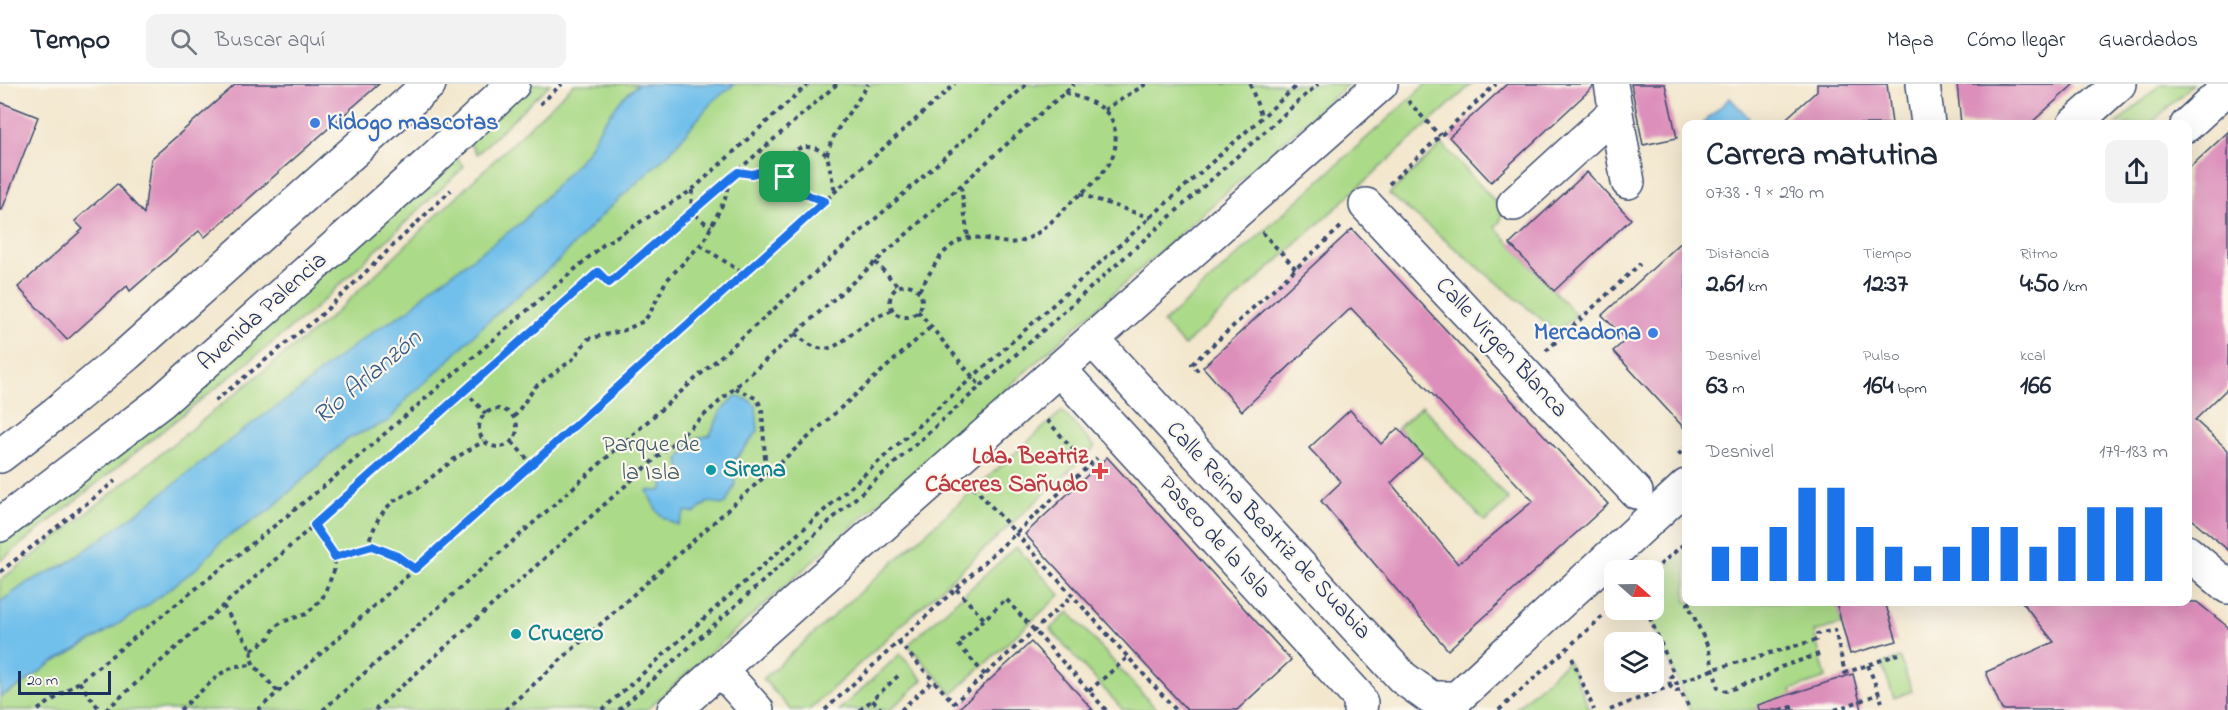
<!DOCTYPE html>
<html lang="es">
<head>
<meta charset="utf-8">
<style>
	body { margin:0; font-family:"Indie Flower",sans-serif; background:#f2f2f3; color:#1f2937; height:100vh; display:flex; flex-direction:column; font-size:22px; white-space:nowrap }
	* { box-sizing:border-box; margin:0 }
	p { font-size:20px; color:#747a83 }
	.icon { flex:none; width:33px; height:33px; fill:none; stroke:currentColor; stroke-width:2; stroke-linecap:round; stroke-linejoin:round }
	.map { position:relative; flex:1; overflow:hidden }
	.drawer { position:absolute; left:1682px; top:36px; width:510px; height:486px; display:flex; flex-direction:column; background:#fff; border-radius:12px; box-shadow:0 6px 24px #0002 }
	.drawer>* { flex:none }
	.needle { width:39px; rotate:110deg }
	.fabs { position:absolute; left:1604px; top:476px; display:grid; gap:12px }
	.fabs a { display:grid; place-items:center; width:60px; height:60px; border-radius:12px; background:#fff; box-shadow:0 6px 24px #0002; font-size:30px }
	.scale { position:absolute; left:18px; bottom:15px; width:93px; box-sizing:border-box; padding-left:6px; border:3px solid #1b2f5e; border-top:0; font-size:16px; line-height:21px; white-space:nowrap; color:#1b2f5e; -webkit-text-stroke:4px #fbf7ec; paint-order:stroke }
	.pin { position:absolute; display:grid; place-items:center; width:51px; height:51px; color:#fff; margin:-26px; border-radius:12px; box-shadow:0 3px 9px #0006 }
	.round { display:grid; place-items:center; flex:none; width:63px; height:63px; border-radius:12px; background:#f2f2f3 }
	.overview { display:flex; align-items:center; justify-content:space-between; height:102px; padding:0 24px }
	h1 { font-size:33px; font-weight:700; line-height:45px }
	.metrics { display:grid; grid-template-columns:repeat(3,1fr); gap:9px; height:102px; padding:6px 24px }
	.metrics div { display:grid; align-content:center }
	.metrics b { font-size:26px; font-weight:700 }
	.metrics small { font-size:16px; font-weight:400 }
	.metrics p { font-size:16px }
	.chart { height:168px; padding:12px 24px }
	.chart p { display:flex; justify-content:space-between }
	.chart svg { width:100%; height:108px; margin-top:6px; stroke:#1a73e8; stroke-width:6 }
	header { display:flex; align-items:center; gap:36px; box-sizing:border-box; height:84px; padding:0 30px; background:#fff; border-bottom:2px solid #e0e1e3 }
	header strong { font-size:28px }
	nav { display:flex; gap:33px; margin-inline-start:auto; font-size:21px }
	.search { width:420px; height:54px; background:#f2f2f3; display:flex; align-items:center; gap:15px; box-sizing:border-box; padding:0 21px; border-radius:12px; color:#747a83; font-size:22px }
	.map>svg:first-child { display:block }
	.green { fill:#abda88; stroke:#638473; stroke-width:1.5 }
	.water { fill:#71bfeb; stroke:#4677a4; stroke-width:1.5 }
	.building { fill:#dd8fbb }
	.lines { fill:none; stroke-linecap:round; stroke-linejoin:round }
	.minor-casing { stroke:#3b4b6f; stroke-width:36 }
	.highway-casing { stroke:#3b4b6f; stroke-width:36 }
	.path { stroke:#3b4b6f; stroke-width:4; stroke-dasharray:4.5 4.5; stroke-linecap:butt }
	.minor { stroke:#fff; stroke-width:33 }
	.highway { stroke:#fff; stroke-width:33 }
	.route-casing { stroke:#fff; stroke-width:12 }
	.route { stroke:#1a73e8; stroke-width:8 }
	.shop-dot { fill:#3f7fe0; stroke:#fbf7ec; stroke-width:2 }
	.culture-dot { fill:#0f9aa8; stroke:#fbf7ec; stroke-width:2 }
	.health-dot { fill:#e0444e; stroke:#fbf7ec; stroke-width:2 }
	.labels { text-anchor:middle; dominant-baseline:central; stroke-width:4.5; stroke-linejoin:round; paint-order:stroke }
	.shop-label { font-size:24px; font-weight:bold; fill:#366cbe; stroke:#fbf7ec; text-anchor:start }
	.street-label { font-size:24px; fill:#1b2f5e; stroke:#fbf7ec }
	.park-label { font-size:24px; fill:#3f5a68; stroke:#fbf7ec }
	.health-label { font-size:24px; font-weight:bold; fill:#be3a42; stroke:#fbf7ec; text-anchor:end }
	.culture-label { font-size:24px; font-weight:bold; fill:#0d838f; stroke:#fbf7ec; text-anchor:start }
	.water-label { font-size:26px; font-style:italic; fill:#355a88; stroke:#fbf7ec }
</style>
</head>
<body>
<header>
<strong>Tempo</strong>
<div class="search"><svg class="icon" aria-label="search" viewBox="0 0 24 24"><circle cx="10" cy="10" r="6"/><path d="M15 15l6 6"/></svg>Buscar aquí</div>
<nav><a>Mapa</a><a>Cómo llegar</a><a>Guardados</a></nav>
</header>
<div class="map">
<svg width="2228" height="626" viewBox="0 0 2228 626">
	<rect width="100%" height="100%" fill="#fbf7ec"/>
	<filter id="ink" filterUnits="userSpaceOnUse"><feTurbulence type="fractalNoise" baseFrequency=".0167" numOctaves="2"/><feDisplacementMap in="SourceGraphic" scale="12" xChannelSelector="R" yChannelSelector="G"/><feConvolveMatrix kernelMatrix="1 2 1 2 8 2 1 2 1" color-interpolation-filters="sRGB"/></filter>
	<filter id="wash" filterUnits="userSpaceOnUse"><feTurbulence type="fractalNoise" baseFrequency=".008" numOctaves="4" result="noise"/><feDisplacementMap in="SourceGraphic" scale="24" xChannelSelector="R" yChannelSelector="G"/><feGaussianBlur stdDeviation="1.35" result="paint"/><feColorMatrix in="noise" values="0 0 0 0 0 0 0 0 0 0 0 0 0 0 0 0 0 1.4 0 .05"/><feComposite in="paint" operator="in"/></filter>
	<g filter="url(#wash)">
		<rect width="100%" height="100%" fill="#f3e7ce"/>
		<path class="green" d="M526,0H550L477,70L467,56Z
			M574,0H1348L646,626H0V496L32,473L331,233Z
			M1426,0H1472L1184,262L1163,239Z
			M2161,0H2193L2150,40H2116Z
			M1442,60L1502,125L1501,136L1495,143L1576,231L1557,248L1389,110Z
			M452,68L464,83L312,227L0,477V452Z
			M1422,322L1509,416L1485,438L1398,344Z
			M1062,327L1095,363L809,626H791L763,595Z
			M1016,463L1060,511L952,610L908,561Z
			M1686,466V518H1836L1842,540L1814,548L1826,594L1791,606L1796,622L1780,626H1690L1646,525H1653V496Z
			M1069,528L1157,626H1123L1050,545Z
			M900,570L923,596L890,626H839Z
			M1900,574L1912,607L1894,614L1882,580Z
			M1568,577L1590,626H1514Z"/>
		<path class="water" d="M638,0H735L712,18L670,68L605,128L558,177L485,240L430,295L408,313L389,337L347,355L269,427L224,455L197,484L147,522L88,559L52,579L20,602L0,613V518L28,498L66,480L133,432L247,343L299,307L322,286L371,249L409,226L432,204L522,138L586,69L603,39L622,15Z
			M1730,14L1749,34L1743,40H1702Z
			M736,312L749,316L756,322L758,347L734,377L735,400L726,419L721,421C709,414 704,421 695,429L686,427L678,441C657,432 655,426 647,406L660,407L663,404L664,390L666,389L681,394L683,389L678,377L692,356L710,351L721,327Z"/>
		<g id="blocks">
			<path class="building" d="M236,0H379L205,153L199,147L130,207L127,202L67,256L18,203L83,145L75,137L117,100L144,130L151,75Z
				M1507,0H1593V3L1491,98L1449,53Z
				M1631,0H1665L1677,54L1643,61Z
				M1817,0H1887L1892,40H1780L1817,7Z
				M1957,0H2074L2030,40H1961Z
				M0,18L38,33L2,126H0Z
				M2228,48V304L2195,336L2228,366V466L2187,431V86Z
				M1587,88L1631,135L1554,207L1510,160Z
				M1352,145L1608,420L1448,566L1321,417L1341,398L1309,364L1350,326L1381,360L1398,344L1422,370L1391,399L1458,480L1533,417L1351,224L1242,327L1203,283Z
				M1686,154V346L1613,267L1626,256L1602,231Z
				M1107,373L1291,576L1237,626H1187L1025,450Z
				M1836,518H1885L1897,557L1850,570Z
				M2022,518H2197L2228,543V626H2002L1986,588L2054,558Z
				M1031,558L1093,626H957Z
				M1853,590L1862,626H1758L1757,621Z"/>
		</g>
	</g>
	<g filter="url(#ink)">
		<use href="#blocks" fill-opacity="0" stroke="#3b4b6f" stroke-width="1.5"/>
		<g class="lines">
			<defs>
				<path id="minor" d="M1611,0L1628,98
					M1923,0L1928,40
					M2074,40L2119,0
					M2187,41L2228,3
					M1514,120L1616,27
					M1366,121L1636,408
					M1093,256L1403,594L1431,614H1457
					M1060,286L1357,611L1361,619L1360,626
					M0,372L56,329L126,271L429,0
					M2187,468L2228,503
					M720,585L757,626
					M674,626L1381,0
					M1450,626L1457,614L1686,402"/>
				<path id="highway" d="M0,441L161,318L429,79L513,0"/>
			</defs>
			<use href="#minor" class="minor-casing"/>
			<use href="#highway" class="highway-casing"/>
			<path class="path" d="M1250,0L1262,34
				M1408,17L1440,52
				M540,20L562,0
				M1104,26L1146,0
				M827,71C833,44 855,24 868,0
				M739,88C756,90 768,87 784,81
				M1389,100L1496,0
				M961,102L968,154
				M692,106L691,128L711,143
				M1080,110L1151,134
				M824,117C813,113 799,110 790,101C770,80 799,48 827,71L835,108
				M1262,148L1296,185
				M700,161L744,190
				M875,178L898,202
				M890 217a16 16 0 1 1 32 0a16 16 0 1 1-32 0Z
				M919,206C932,188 938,168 959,157C982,145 1001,168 1029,154C1046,146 1061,127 1075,115C1096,96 1120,79 1115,48C1114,37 1108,28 1099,22C1088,16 1076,13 1065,8
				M918,227L981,303
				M795,249C831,283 840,254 871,236C877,232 885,230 892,226
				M1546,267L1640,180
				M1198,287L1192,280L1343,141
				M735,304L757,315L762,325L766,391
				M465,307L486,330
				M215,317L321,231L451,106
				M479 344a19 19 0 1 1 38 0a19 19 0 1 1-38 0Z
				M514,333L535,303L572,276L588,255L625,246L644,237L650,229L666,197L704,157L725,115L729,97
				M1047,336L1088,382
				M512,358L532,380
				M1678,371L1686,363
				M973,402L1176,626
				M366,463L379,433L392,418L418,404L457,373L484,357
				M334,473L372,462L397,472L415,485
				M1653,487L1686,458
				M0,488L115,397
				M956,505L985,536
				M1691,518L1688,520L1708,563L1718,604L1726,607L1762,595L1781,583L1819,570
				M223,522L252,566L251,575L254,581L278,608
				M1646,525L1674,590L1669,594L1670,602L1714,585L1816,556L1817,550L1835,546L1845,589L1899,570
				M898,558L954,619L1072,512
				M252,566L269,554L275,543L282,538L306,530L322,515L334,487L335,476L333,469L314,441
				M1572,574L1594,626
				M1868,581L1882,618
				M985,591L958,560L1006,515L1106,626
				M79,598L100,626
				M1089,607L1128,573
				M38,626L79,598L323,403L603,161L692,106L808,0
				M106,626L598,188L609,199L837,0
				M180,626L220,590L235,582L254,581
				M258,626L955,0
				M323,626L1027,0
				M375,626L1074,0
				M505,626L932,242
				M602,626L1299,0
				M619,626L1318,0
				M825,626L1097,374
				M860,626L872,616
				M882,626L872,616L898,592
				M901,626L933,596
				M1499,626L1614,522
				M1610,626L1670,602L1676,607L1680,606L1690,626
				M1780,626L1796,622
				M1835,626L1879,610"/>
			<use href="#minor" class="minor"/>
			<use href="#highway" class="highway"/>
		</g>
	</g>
	<g class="lines" filter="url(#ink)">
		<defs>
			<path id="route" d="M784,81C786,107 804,110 825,117L415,485L397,472L372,462L334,473L333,469L314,441L598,188L609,199L738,88L752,90Z"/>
		</defs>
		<use href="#route" class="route-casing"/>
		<use href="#route" class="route"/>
	</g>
	<g class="shop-dot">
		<circle cx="315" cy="39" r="6"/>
		<circle cx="1653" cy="249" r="6"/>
	</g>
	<g class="culture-dot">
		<circle cx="711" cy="386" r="6"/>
		<circle cx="516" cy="550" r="6"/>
	</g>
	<path class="health-dot" d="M1097 378h6v6h6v6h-6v6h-6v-6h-6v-6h6z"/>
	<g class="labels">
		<g class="shop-label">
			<text x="327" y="39">Kidogo mascotas</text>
			<text x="1641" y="249" text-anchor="end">Mercadona</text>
		</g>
		<g class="street-label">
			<text transform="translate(263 228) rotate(-42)">Avenida Palencia</text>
			<text transform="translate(1501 264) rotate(47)">Calle Virgen Blanca</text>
			<text transform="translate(1268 447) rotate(47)">Calle Reina Beatriz de Suabia</text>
			<text transform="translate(1214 454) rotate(48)">Paseo de la Isla</text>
		</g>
		<g class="park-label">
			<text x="651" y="361">Parque de<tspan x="651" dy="28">la Isla</tspan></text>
		</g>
		<g class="health-label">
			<text x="1088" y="373">Lda. Beatriz<tspan x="1088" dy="28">Cáceres Sañudo</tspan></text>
		</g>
		<g class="culture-label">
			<text x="723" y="386">Sirena</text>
			<text x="528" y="550">Crucero</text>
		</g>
		<g class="water-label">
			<text transform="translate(368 294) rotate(-40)">Río Arlanzón</text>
		</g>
	</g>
</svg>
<div class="fabs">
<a><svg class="needle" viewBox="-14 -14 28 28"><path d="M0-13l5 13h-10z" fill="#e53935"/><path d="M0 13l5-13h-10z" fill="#747a83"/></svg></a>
<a><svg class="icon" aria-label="layers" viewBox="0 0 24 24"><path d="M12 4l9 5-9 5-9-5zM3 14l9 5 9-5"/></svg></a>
</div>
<div class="scale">20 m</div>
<div class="pin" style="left:785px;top:93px;background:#1e9e55"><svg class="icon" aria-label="arrive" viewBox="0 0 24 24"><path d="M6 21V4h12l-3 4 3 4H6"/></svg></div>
<section class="drawer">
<div class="overview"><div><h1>Carrera matutina</h1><p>07:38 · 9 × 290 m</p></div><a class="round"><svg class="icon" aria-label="share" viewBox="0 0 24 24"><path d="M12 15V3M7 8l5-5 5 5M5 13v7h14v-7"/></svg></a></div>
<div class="metrics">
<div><p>Distancia</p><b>2.61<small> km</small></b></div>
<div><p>Tiempo</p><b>12:37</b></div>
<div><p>Ritmo</p><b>4:50<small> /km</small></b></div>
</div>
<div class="metrics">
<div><p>Desnivel</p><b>63<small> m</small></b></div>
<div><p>Pulso</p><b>164<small> bpm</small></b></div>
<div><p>kcal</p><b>166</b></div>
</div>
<div class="chart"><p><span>Desnivel</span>179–183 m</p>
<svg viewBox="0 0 160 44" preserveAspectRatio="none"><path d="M5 44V30M15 44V30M25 44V22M35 44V6M45 44V6M55 44V22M65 44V30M75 44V38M85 44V30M95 44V22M105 44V22M115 44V30M125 44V22M135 44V14M145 44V14M155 44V14"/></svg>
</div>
</section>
</div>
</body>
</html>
